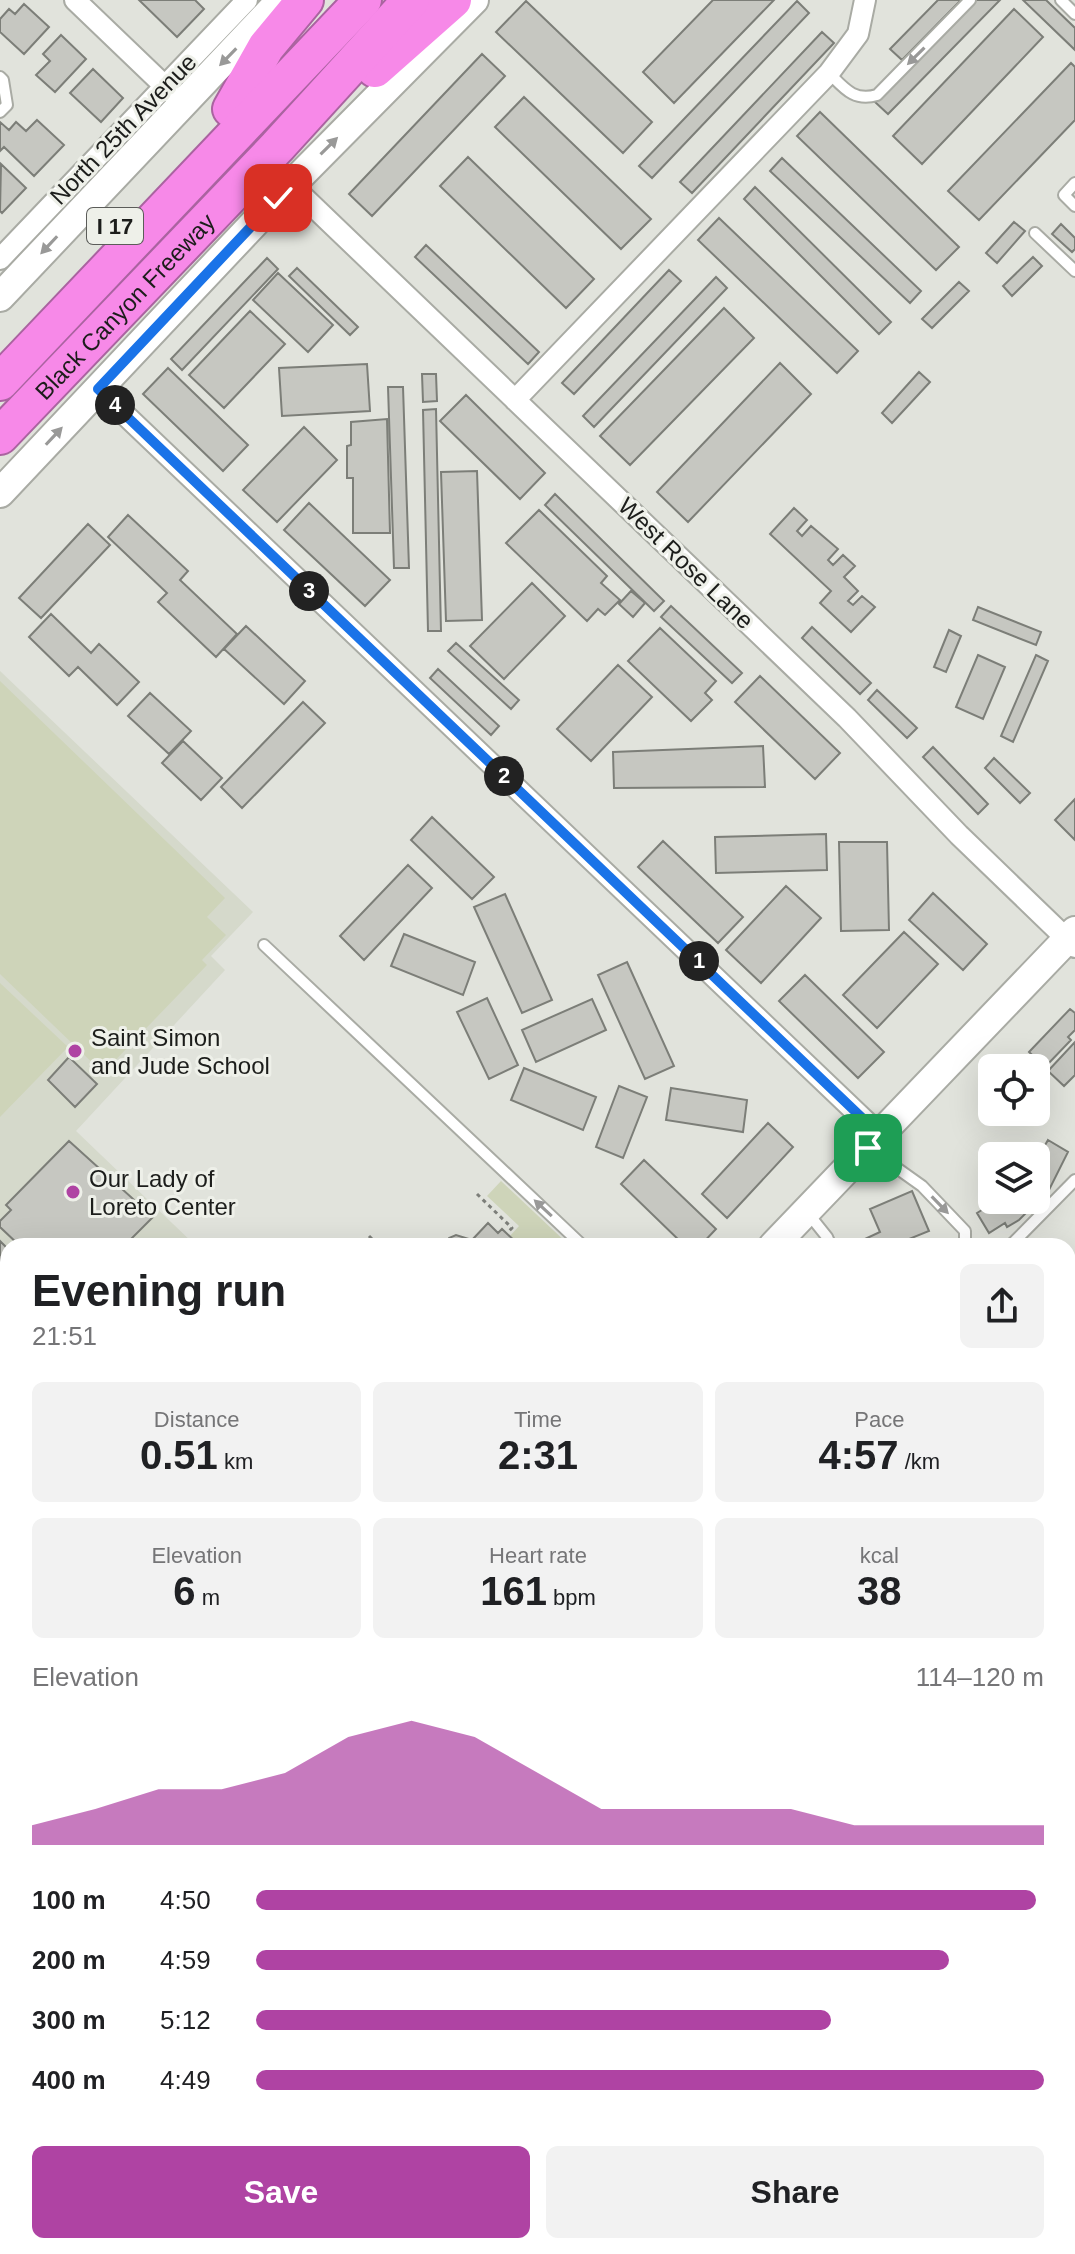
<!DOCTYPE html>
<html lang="en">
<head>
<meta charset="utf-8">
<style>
	body { margin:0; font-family:Helvetica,sans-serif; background:#f2f2f2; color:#202124; height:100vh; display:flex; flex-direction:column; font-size:30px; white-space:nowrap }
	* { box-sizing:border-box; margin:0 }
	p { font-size:26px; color:#757577 }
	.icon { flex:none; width:44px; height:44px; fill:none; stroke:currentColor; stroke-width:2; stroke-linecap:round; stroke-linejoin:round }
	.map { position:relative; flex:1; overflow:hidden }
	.panel { position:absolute; left:0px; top:1238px; width:1076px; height:1016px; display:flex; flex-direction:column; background:#fff; border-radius:24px 24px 0 0; box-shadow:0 8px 32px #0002 }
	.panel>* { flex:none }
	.controls { position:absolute; left:978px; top:1054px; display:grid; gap:16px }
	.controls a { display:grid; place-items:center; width:72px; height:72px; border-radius:12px; background:#fff; box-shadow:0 8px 32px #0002; font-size:40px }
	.pin { position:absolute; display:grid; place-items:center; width:68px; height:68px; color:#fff; margin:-34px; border-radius:16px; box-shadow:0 4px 12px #0006 }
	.km { position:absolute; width:40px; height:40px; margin:-20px; border-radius:50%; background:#222; color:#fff; font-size:22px; line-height:40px; text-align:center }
	.round { display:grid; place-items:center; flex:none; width:84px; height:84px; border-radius:12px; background:#f2f2f2 }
	.headline { display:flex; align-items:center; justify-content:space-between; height:136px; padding:0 32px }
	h1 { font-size:44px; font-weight:700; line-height:60px }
	.figures { display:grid; grid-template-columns:repeat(3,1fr); gap:12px; height:136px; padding:8px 32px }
	.figures div { display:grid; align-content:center; border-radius:12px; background:#f2f2f2; text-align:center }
	.figures b { font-size:40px; font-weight:700 }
	.figures small { font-size:22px; font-weight:400 }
	.figures p { font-size:22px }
	.chart { height:224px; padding:16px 32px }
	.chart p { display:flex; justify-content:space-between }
	.chart svg { width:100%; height:144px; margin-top:8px; fill:#af43a3; opacity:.7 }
	.button { display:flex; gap:16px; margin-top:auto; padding:16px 32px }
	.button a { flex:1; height:92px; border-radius:12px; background:#af43a3; color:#fff; font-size:32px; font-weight:700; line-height:92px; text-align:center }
	.button a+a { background:#f2f2f2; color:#202124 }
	ul { padding:0 32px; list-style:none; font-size:26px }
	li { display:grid; grid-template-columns:128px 96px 1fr; align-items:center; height:60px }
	li i { height:20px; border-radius:10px; background:#af43a3 }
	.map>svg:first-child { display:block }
	.built { fill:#d5d9cb }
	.green { fill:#ced4b9 }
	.building { fill:#c6c7c1; stroke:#7c7e78; stroke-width:2 }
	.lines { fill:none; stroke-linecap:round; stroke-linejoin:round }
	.lane-casing { stroke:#a9aba4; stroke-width:14 }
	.street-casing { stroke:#a9aba4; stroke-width:24 }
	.secondary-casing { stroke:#a9aba4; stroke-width:32 }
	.highway-casing { stroke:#aa63a0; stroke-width:40 }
	.path { stroke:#7c7e79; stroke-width:3; stroke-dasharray:4 4; stroke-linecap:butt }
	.lane { stroke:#fff; stroke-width:10 }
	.street { stroke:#fff; stroke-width:20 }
	.secondary { stroke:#fff; stroke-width:28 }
	.highway { stroke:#f789e8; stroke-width:36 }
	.oneway { fill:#999998 }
	.route-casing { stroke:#fff; stroke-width:16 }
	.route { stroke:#1a73e8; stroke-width:10 }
	.poi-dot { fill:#af43a3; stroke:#eef0e9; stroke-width:3 }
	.labels { text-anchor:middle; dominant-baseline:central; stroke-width:6; stroke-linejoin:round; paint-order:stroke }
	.shield { fill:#eef0e9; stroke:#5b5c59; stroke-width:2 }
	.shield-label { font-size:22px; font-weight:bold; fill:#1c1d1b }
	.street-label { font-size:24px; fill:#1c1d1b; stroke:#eef0e9 }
	.poi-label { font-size:24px; fill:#1c1d1b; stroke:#eef0e9; text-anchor:start }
</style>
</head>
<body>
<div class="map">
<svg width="1075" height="2254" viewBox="0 0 1075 2254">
	<rect width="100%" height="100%" fill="#e1e3dc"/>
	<path class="built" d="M0,671L253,912L211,956L225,970L76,1131L196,1246H8V1407L0,1399Z"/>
	<path class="green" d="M0,681L225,898L207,917L226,935L202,960L207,965L103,1073L0,974Z
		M0,983L68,1047L0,1117Z
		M501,1181L570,1246H520L510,1236L519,1226L487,1196Z"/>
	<path class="building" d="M139,0H195L204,9L177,37Z
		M713,0H774L674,103L643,72Z
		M938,0H961L902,60L890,49Z
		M976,0H1000L888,114L875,102Z
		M1023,0H1046L1075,28V50Z
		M526,1L652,122L623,153L496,32Z
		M797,1L809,13L652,178L639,166Z
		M24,4L49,27L24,54L0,32V19L9,9L15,14Z
		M1014,9L1043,37L922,164L893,136Z
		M822,32L834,43L692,193L680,182Z
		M61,35L86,59L55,92L36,75L50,61L43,54Z
		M482,54L505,76L372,216L349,194Z
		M1071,63L1075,67V120L979,220L948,191Z
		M93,69L123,98L101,122L70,93Z
		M524,97L651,219L621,249L495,127Z
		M820,112L959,247L936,270L797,136Z
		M37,120L64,145L34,176L4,147L0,151V122L9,130L16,122L26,131Z
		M468,157L594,279L566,308L440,186Z
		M782,158L921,291L910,303L770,171Z
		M1,164L26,188L2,213L0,211Z
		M755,187L891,322L879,334L744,199Z
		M719,218L858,351L837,373L698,240Z
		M1014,222L1025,231L997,263L986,253Z
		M1061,224L1075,238V249L1072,252L1052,234Z
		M426,245L539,352L528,364L415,257Z
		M1033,257L1042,266L1012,296L1003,286Z
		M267,258L278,269L182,370L171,359Z
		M297,268L358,327L350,335L289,276Z
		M669,270L681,281L574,394L562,383Z
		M278,273L333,325L308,352L253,300Z
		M716,277L727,288L594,427L583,416Z
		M959,282L969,291L932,328L922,319Z
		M724,308L754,338L630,465L600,436Z
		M250,311L285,344L224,408L189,375Z
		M780,363L811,394L688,522L657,492Z
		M367,364L370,411L282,416L279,368Z
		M168,368L248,445L223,471L143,394Z
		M919,372L930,382L892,423L882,413Z
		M422,374H436L437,401L423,402Z
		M388,387H403L409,568H394Z
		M466,395L545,473L520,499L440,421Z
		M436,409L441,631H428L423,410Z
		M387,419L390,533H353V478H347V446L351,445V422Z
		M304,427L337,460L277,522L243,490Z
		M477,471L482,620L446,621L441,472Z
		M555,494L664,601L654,611L545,505Z
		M309,503L390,580L365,606L284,530Z
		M794,508L807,520L797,531L802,536L811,526L838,549L828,560L833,565L843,555L855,566L844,577L858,591L848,601L853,605L862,596L875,607L851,632L820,603L831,591L770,534Z
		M539,510L607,576L601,583L620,600L605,615L598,609L587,621L506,543Z
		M128,515L188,571L180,580L237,634L216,657L158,602L167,593L108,537Z
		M88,524L110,545L41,618L19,598Z
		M532,583L565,616L504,679L470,646Z
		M631,591L645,603L633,617L619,604Z
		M671,606L742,673L732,683L661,617Z
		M978,607L1041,632L1036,645L973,620Z
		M51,614L91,653L99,644L139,682L117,705L78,667L69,676L29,637Z
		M246,626L305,681L284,704L224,649Z
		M812,627L871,683L860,694L802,638Z
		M660,628L716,681L705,693L712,700L691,721L628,661Z
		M949,630L961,636L946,672L934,667Z
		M456,643L519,700L511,709L448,651Z
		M978,655L1005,667L983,719L956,707Z
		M1036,655L1048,661L1013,742L1001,736Z
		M618,665L652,697L591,761L557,729Z
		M438,669L499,726L491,735L430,678Z
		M760,676L840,753L815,779L735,702Z
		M877,690L917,728L907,738L868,700Z
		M150,693L191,731L169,754L128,716Z
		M303,702L325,723L242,808L221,787Z
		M183,741L222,778L201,800L162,763Z
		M763,746L765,787L614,788L613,752Z
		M933,747L988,804L978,814L923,757Z
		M994,758L1030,793L1020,803L985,768Z
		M1075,799V840L1055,820Z
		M432,817L494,877L472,899L411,840Z
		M826,834L827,870L716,873L715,837Z
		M663,841L743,917L718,943L638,867Z
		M839,842H887L889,930L841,931Z
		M408,865L432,888L364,960L340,936Z
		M786,886L821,918L761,983L726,950Z
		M933,893L987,944L963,970L909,920Z
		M505,894L552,1000L522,1013L474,907Z
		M904,932L938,964L877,1028L843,995Z
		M404,934L475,962L463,995L391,966Z
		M627,962L674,1066L645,1079L598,975Z
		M805,975L884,1052L858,1078L779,1001Z
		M487,998L518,1065L489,1079L457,1012Z
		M592,999L606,1030L536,1062L522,1030Z
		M1070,1009L1075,1013V1030L1068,1037L1071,1040L1045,1067L1029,1052Z
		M1075,1042V1075L1064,1086L1048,1071Z
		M69,1057L97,1084L75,1107L48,1080Z
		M524,1068L596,1097L583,1130L511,1100Z
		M619,1086L647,1097L623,1158L596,1147Z
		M671,1088L747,1100L743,1132L666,1120Z
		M768,1123L793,1147L727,1218L702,1194Z
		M1048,1140L1068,1152L1049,1190L1019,1220L1007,1227L1005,1223L989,1233L977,1213L998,1200H1036V1161Z
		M69,1141L153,1217L131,1239L137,1246H20L0,1227V1221L11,1210L6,1205Z
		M644,1160L716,1229L700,1246H685L621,1184Z
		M912,1191L929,1231L899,1243L900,1246H850L880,1232L870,1209Z
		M488,1223L498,1233L502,1229L520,1246H443L449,1238L456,1235L472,1240Z
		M0,1241L8,1249V1341L0,1333V1318L3,1315L0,1312Z
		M1068,1266L1075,1267V1309L1068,1308Z
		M1075,1320V1365L1068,1354V1324Z
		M0,1496L8,1503V1541L0,1549Z
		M8,1552V1574L0,1582V1561Z
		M8,1641V1686L0,1678V1649Z
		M8,2111V2142L0,2135V2120Z
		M8,2245L38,2246L46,2254H0Z
		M540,2246L541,2254H499L500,2246Z
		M755,2246H780L783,2249L779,2254H748Z
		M985,2246H1033L1025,2254H984L981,2250Z"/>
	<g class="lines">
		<defs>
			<path id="lane" d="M1061,0L1075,14
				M829,73C844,88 854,102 877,95L970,0
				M0,77L3,80L7,105L0,112
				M1075,183L1064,195L1075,206
				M1035,233L1075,271
				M264,945L583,1246
				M870,1149L922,1186L965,1231V1242L962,1246
				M807,1212L827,1237L831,1246
				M1010,1246L1075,1180
				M1068,1385L1075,1391
				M421,2246V2254
				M668,2246L676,2254
				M701,2254L708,2246"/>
			<path id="street" d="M75,0L173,94
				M291,185L847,718L959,835L1075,947
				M0,259L247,0
				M98,389L880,1135
				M515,400L829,73L858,34L865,0
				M0,2169L8,2177
				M80,2246L88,2254"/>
			<path id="secondary" d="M0,297L281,0
				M0,493L278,198L474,0
				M773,1246L1075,931
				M0,1420L8,1428
				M0,2040L8,2032
				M866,2246L874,2254"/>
			<g id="highway">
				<path d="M375,69L453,0"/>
				<path d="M231,109L266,47L305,0"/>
				<path d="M0,382L363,0"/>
				<path id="s1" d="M0,436L277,147L411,0"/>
			</g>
		</defs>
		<use href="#lane" class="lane-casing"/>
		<use href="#street" class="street-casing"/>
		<use href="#secondary" class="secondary-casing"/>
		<use href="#highway" class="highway-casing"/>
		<path class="path" d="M477,1194L512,1228L507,1233
			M369,1236L379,1246"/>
		<use href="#lane" class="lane"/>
		<use href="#street" class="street"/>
		<use href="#secondary" class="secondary"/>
		<use href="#highway" class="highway"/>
	</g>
	<defs><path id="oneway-solid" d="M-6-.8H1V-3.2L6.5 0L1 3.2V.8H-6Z" transform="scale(2)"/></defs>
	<g class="oneway">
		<use href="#oneway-solid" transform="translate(916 56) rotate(135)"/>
		<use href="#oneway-solid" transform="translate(228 57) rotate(134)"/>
		<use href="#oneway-solid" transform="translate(329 146) rotate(-45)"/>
		<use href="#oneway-solid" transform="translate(49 245) rotate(133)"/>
		<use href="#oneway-solid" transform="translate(54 436) rotate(-47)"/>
		<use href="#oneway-solid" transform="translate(940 1205) rotate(46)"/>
		<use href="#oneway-solid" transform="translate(543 1208) rotate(-137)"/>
	</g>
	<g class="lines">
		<defs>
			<path id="route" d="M278,198L98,389L880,1135L868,1148"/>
		</defs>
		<use href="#route" class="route-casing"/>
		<use href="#route" class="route"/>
	</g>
	<g class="poi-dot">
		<circle cx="75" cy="1051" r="8"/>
		<circle cx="73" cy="1192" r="8"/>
	</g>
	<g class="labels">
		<rect class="shield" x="87" y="208" width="56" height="36" rx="6"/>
		<g class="shield-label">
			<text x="115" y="226">I 17</text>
		</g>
		<g class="street-label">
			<text transform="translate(123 129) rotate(-46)">North 25th Avenue</text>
			<text stroke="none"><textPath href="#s1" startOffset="180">Black Canyon Freeway</textPath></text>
			<text transform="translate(686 563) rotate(44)">West Rose Lane</text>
		</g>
		<g class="poi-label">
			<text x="91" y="1037">Saint Simon<tspan x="91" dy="28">and Jude School</tspan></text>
			<text x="89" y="1178">Our Lady of<tspan x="89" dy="28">Loreto Center</tspan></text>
		</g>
	</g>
</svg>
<div class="controls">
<a><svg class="icon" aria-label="locate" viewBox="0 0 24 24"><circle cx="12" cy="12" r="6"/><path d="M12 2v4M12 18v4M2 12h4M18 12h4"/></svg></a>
<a><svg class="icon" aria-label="layers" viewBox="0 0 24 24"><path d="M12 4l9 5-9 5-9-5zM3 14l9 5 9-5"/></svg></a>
</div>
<div class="pin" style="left:868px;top:1148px;background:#1e9e55"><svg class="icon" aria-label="arrive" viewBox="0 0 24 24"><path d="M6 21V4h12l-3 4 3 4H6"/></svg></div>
<div class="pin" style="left:278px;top:198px;background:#d93025"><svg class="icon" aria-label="check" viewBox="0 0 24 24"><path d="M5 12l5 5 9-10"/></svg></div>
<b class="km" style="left:699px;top:961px">1</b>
<b class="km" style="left:504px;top:776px">2</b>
<b class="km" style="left:309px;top:591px">3</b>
<b class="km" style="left:115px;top:405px">4</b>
<section class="panel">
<div class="headline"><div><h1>Evening run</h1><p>21:51</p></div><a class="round"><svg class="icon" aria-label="share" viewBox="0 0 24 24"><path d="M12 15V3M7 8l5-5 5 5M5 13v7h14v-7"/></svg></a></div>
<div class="figures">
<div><p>Distance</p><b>0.51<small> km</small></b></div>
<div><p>Time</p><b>2:31</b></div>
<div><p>Pace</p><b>4:57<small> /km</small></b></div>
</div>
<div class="figures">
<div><p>Elevation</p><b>6<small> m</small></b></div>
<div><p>Heart rate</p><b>161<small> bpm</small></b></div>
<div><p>kcal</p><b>38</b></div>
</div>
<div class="chart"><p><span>Elevation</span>114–120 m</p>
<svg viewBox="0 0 160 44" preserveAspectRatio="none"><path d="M0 44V38L10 33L20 27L30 27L40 22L50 11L60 6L70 11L80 22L90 33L100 33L110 33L120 33L130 38L140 38L150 38L160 38V44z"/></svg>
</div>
<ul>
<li><b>100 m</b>4:50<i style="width:99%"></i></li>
<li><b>200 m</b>4:59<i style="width:88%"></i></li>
<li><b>300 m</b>5:12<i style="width:73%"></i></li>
<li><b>400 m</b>4:49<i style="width:100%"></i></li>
</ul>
<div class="button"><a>Save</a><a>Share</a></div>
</section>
</div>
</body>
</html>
